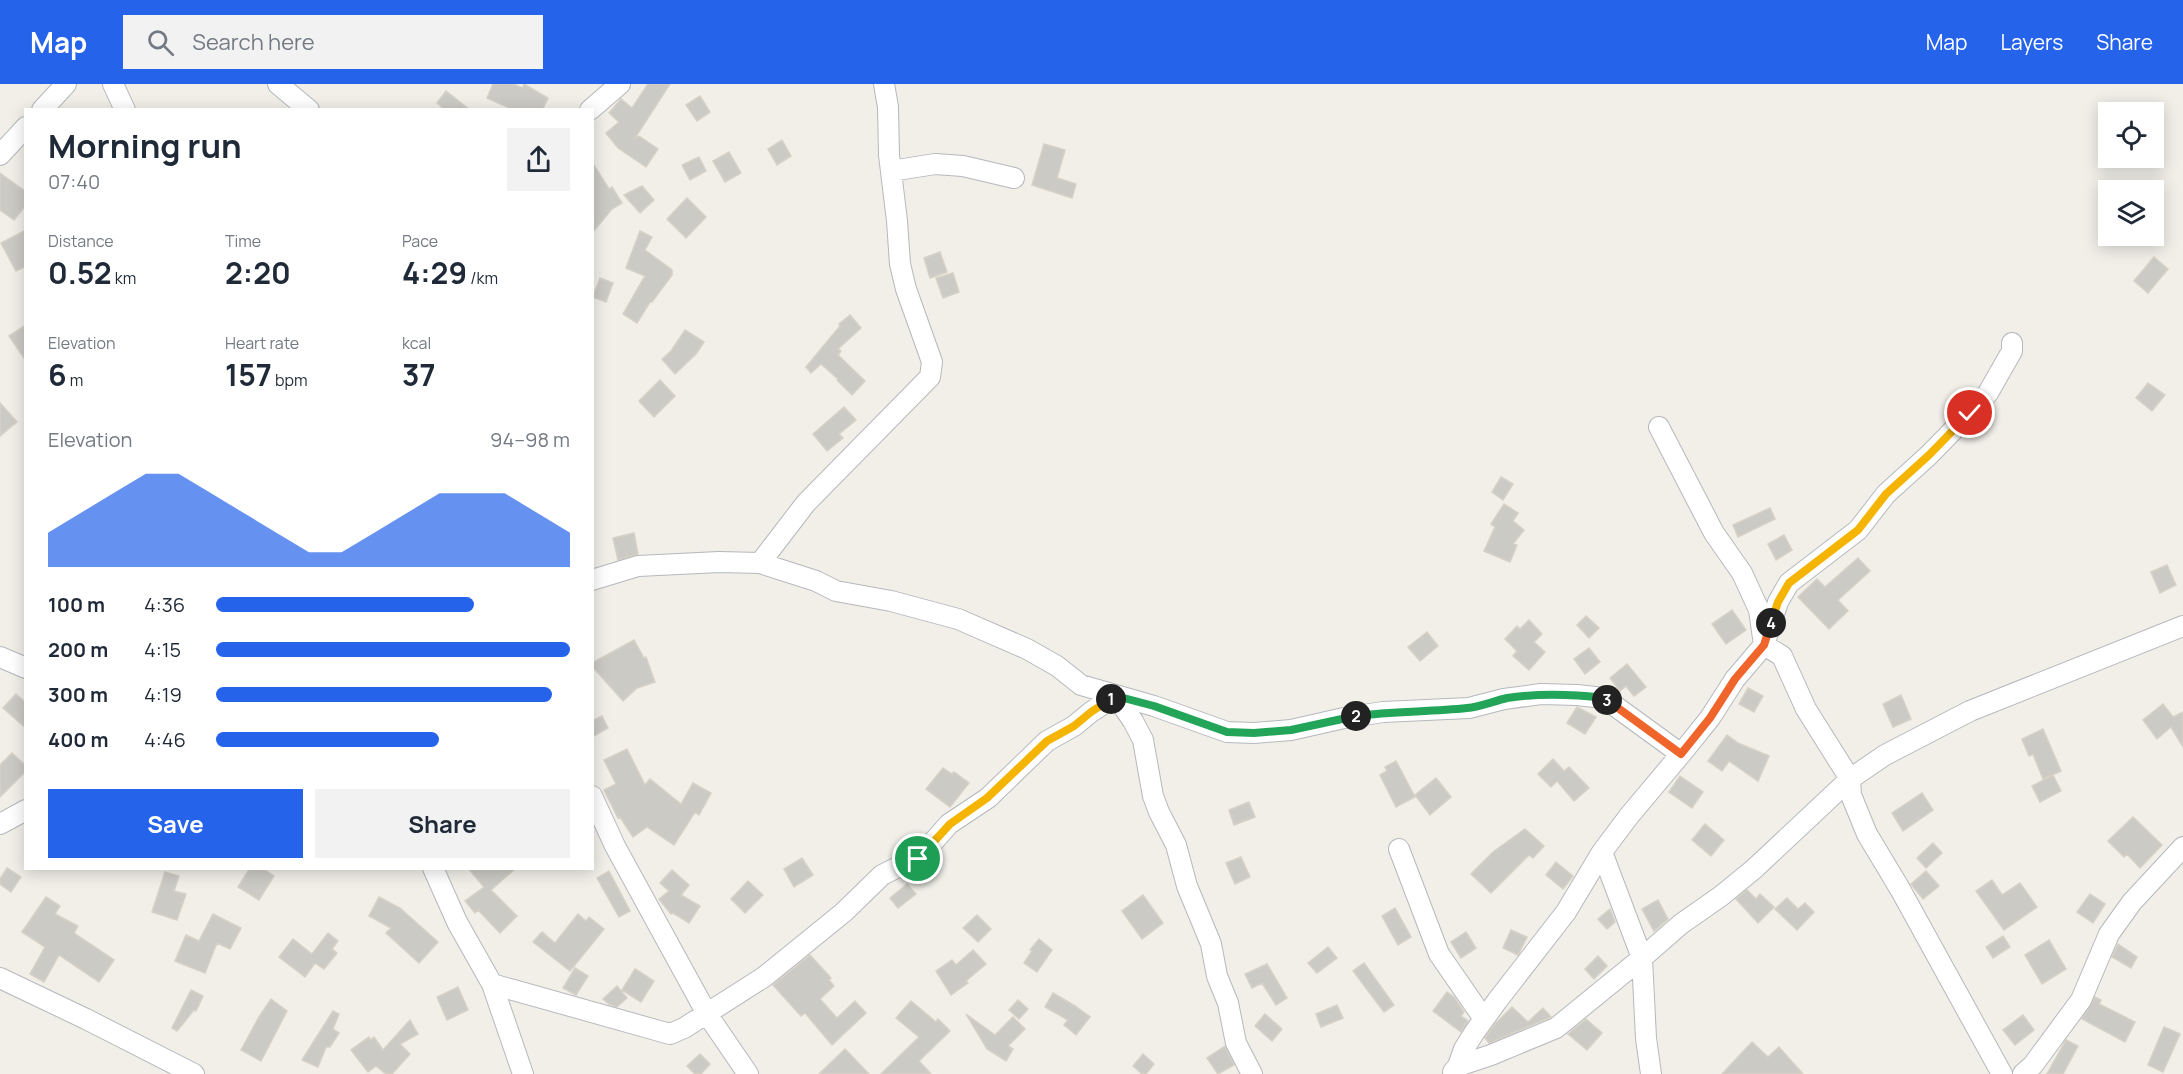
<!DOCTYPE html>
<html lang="en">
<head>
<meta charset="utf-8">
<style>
	body { margin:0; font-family:Manrope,sans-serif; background:#f2f2f3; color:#1f2937; height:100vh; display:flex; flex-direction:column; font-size:22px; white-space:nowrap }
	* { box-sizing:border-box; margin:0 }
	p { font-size:20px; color:#747a83 }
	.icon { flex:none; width:33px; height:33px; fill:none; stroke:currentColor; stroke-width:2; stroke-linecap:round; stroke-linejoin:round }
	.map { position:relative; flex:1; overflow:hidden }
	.sheet { position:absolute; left:24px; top:24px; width:570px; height:762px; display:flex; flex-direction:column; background:#fff; border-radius:0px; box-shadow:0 3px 15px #0003 }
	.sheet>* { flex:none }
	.fabs { position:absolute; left:2098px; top:18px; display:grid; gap:12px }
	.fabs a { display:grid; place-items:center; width:66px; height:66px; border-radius:0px; background:#fff; box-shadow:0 3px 15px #0003; font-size:30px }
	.pin { position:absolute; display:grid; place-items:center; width:51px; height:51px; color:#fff; margin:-26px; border:3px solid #fff; border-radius:50%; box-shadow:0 2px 6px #0007 }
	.km { position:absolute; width:30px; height:30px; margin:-15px; border-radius:50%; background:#222; color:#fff; font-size:16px; line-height:30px; text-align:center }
	.round { display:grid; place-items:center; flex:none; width:63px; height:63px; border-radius:0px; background:#f2f2f3 }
	.overview { display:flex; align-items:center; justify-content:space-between; height:102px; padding:0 24px }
	h1 { font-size:33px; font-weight:700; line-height:45px }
	.stats { display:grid; grid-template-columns:repeat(3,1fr); gap:9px; height:102px; padding:6px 24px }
	.stats div { display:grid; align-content:center }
	.stats b { font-size:30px; font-weight:700 }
	.stats small { font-size:16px; font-weight:400 }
	.stats p { font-size:16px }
	.chart { height:168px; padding:12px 24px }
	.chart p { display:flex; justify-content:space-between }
	.chart svg { width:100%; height:108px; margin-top:6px; fill:#2563eb; opacity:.7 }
	.cta { display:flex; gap:12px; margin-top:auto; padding:12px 24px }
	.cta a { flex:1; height:69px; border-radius:0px; background:#2563eb; color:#fff; font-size:24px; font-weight:700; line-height:69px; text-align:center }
	.cta a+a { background:#f2f2f3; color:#1f2937 }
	ul { padding:0 24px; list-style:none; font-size:20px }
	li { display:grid; grid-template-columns:96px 72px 1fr; align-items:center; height:45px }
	li i { height:15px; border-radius:8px; background:#2563eb }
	header { display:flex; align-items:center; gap:36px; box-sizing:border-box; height:84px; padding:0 30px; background:#2563eb; color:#fff }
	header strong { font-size:28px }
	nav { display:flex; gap:33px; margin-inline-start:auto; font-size:21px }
	.search { width:420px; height:54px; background:#f2f2f3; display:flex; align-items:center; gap:15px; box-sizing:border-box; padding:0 21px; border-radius:0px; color:#747a83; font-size:22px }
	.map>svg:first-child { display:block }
	.building { fill:#cccac5; stroke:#d6d1c6; stroke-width:1.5 }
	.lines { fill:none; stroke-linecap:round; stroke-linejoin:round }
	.street-casing { stroke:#b5b8bc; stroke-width:22 }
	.street { stroke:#fff; stroke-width:20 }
	.split-1-casing { stroke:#fff; stroke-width:12 }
	.split-2-casing { stroke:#fff; stroke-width:12 }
	.split-3-casing { stroke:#fff; stroke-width:12 }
	.split-4-casing { stroke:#fff; stroke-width:12 }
	.split-5-casing { stroke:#fff; stroke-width:12 }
	.split-1 { stroke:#f5b400; stroke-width:8 }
	.split-2 { stroke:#22a559; stroke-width:8 }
	.split-3 { stroke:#22a559; stroke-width:8 }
	.split-4 { stroke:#f0652b; stroke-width:8 }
	.split-5 { stroke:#f5b400; stroke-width:8 }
</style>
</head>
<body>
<header>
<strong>Map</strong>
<div class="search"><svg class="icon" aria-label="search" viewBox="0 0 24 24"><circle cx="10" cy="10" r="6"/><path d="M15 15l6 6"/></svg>Search here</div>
<nav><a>Map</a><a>Layers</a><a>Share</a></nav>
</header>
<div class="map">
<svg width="2183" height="990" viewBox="0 0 2183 990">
	<rect width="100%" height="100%" fill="#f1efe8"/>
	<path class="building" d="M493,0H513L523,4L524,0L548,14L542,26H514L487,14Z
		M648,0H670L635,54L639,52L658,65L646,83L618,64L606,49L619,38L609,29L621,15L632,24Z
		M446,7L470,26H445L437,19Z
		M700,12L710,28L697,37L686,21Z
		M782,56L791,72L777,81L768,65Z
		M1044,60L1065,66L1057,94L1076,100L1072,114L1032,101Z
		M729,68L741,89L725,98L713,77Z
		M699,73L706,87L690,96L682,81Z
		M592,78L609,105L612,103L622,119L612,125L592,149Z
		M0,89L26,108V121L14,136L0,126Z
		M642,102L654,116L640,129L624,111Z
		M687,114L706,133L686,154L667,135Z
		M26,146V182L16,187L1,159Z
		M640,147L652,153L645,166L672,186V191L652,218H650L637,239L623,230L645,192L626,184Z
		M940,168L947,188L930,194L924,174Z
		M2154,173L2168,185L2148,209L2134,197Z
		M953,189L959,208L943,214L936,194Z
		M600,194L613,199L606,218L593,213Z
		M850,231L861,244L838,265L841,267L838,271L865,297L852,311L837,296L838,295L821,280L811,289L806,283L840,242L839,240Z
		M26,241V277L9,252Z
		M685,246L704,258L696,270L675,290L662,275L671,267Z
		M660,296L675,312L654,333L639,317Z
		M2148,299L2165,311L2152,327L2136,314Z
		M0,319L17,338L0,352Z
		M844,323L856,336L839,350L843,354L827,367L813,350Z
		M1501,393L1513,400L1503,416L1492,408Z
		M1504,420L1518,429L1513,437L1524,446L1513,460L1517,461L1510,478L1484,467L1495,443L1491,440Z
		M1770,424L1775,435L1738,453L1733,441Z
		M634,449L638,470L618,476L613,454Z
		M1784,451L1792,466L1776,476L1768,460Z
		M1858,474L1870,487L1838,516L1848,527L1829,545L1798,513L1817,495L1825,503Z
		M2167,481L2176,501L2160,509L2151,488Z
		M1732,526L1746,546L1726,560L1712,540Z
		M1586,532L1599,544L1589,554L1577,541Z
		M1529,536L1542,550L1534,558L1545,568L1529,586L1513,572L1517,567L1505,555L1517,542L1520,545Z
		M1427,548L1438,562L1420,577L1408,563Z
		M634,556L644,574L646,573L655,598L637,604L623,617L592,582V579Z
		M1589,564L1600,578L1585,590L1574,575Z
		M1627,580L1646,603L1634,612L1626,602L1620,607L1610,594Z
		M1748,604L1763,612L1754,628L1739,620Z
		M16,610L26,619V644L3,624Z
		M1901,611L1911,635L1893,643L1883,620Z
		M2163,620L2173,633L2183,628V663L2171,643L2157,655L2143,636Z
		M1577,623L1596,633L1585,650L1567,639Z
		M602,632L608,644L592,653V637Z
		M2043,645L2061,687L2043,695L2033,670L2029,672L2022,655Z
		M1727,651L1738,659L1769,672L1758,697L1729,677L1722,687L1708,677Z
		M627,665L645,701L650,695L681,720L693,699L711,709L699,731L695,728L674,761L647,743L633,753L620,733L618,734L604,706L616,700L604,676Z
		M12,669L26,682V687L0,713V681Z
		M1553,675L1564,687L1569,683L1589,704L1574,717L1557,697L1551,703L1538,690Z
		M1396,677L1415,713L1396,723L1380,691L1387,687L1385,683Z
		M943,684L952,690L954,688L969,699L950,723L926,705Z
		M2053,691L2061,707L2040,718L2032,702Z
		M1680,692L1703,708L1692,724L1669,708Z
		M1436,694L1451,713L1430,731L1415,711Z
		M1922,709L1933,726L1903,747L1892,729Z
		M1249,718L1255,733L1234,741L1229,726Z
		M2133,733L2162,761L2140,784L2127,770L2124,773L2108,757Z
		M1705,740L1724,756L1711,772L1692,756Z
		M1525,745L1544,762L1533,774L1529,771L1491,809L1471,790L1493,768Z
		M1933,759L1942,769L1926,784L1917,774Z
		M1241,773L1250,793L1235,800L1226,779Z
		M802,774L813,791L794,803L784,785Z
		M1556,778L1573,792L1563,805L1546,791Z
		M7,784L21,793L11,808L0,800V795Z
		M250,784H262L274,792L259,816L238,803Z
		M468,784H516L491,806L517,832L500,849L478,826L475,829L465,817L484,803Z
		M672,786L689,801L681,811L700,822L689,839L673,829L671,830L659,815L669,807L660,799Z
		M609,787L630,827L619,833L597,794Z
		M1926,787L1939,802L1923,815L1911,800Z
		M165,788L179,792L174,807L186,810L177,836L152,828Z
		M1992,796L2002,811L2020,799L2037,823L2004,846L1976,807Z
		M748,797L763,811L745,829L731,815Z
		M907,800L916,810L898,824L890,814Z
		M1747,806L1756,815L1760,810L1774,823L1758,839L1736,815Z
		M2090,810L2105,820L2093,839L2077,828Z
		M1143,811L1163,839L1142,855L1122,827Z
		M46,813L60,822L55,830L78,842L74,849L114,876L99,898L59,871L44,898L30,890L45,863L22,848Z
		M379,813L400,824L438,858L419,879L386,849L391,844L369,832Z
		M1787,814L1798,825L1805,819L1814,828L1797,846L1775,825Z
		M1658,816L1668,835L1654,847L1642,825Z
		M1395,824L1411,853L1398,861L1382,832Z
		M1610,825L1615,838L1607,845L1598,835Z
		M213,830L241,844L230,865L217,859L205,889L175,877L186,851L199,857Z
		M578,830L586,837L589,833L604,845L570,887L533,858L542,848L555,859Z
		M977,831L991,845L978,858L963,844Z
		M1511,846L1527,853L1518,871L1503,864Z
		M1466,848L1476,864L1461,874L1451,858Z
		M328,849L338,857L332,865L337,869L324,885L315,879L305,893L279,873L293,855L312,870Z
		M2003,852L2010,863L1993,874L1986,863Z
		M1039,855L1052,866L1037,888L1024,879L1032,867L1030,866Z
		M2049,856L2066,885L2042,900L2025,871Z
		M2118,860L2137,873L2131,884L2112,873Z
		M1328,863L1337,874L1317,889L1308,879Z
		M973,866L986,880L966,897L968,899L951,911L936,887L952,876L956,881Z
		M810,871L831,894L829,896L834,902L820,915L837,934L855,917L866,929L832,961L805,929L801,932L773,901Z
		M1598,872L1607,882L1594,895L1585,885Z
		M1364,879L1394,921L1384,928L1353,887Z
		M1267,880L1287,914L1276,921L1262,899L1252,904L1245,890Z
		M575,884L588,892L576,911L563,904Z
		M635,885L654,897L641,918L622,906Z
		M617,902L627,914L617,923L609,920L603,915Z
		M458,903L468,926L447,936L437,913Z
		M191,906L203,912L196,927L194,926L177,947L172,944Z
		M1447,908L1454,913L1464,928L1461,932L1468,937L1461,948L1433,927Z
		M1053,909L1075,922L1090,933L1076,951L1064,941L1068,936L1045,923Z
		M2095,913L2101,916L2099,920L2135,938L2125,958L2082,935Z
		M271,915L287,927L261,977L241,966L259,933Z
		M1018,916L1028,925L1019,935L1009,926Z
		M911,917L936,938L938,935L950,947L919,977L931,990H881L919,953L896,934Z
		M1337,921L1343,934L1321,943L1316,930Z
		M1512,923L1528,938L1543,924L1551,933L1489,959L1485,954L1495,940Z
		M333,927L339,930L333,945L339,949L330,963H326L318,983L302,976Z
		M966,930L995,951L1013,933L1025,945L1008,962L1013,965L1006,977L987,965Z
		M1265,930L1282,945L1272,957L1255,942Z
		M2023,931L2034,946L2015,961L2003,946Z
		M1586,935L1602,949L1587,966L1568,950Z
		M410,936L418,950L400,960L410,970L392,990H386L376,982L368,988L351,966L369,953L370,956L374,953L383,966Z
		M2164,943L2180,950L2163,988L2148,981Z
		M2066,956L2078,962L2063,990H2047Z
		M1752,958L1768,973L1779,963L1803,990H1722Z
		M1225,962L1234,981L1218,990L1207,974Z
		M845,965L869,990H819Z
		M700,970L710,980L701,990H695L687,982Z
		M1143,970L1154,980L1146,990H1142L1133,982Z"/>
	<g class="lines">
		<defs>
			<path id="street" d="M113,0L125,26
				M278,0L309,26
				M42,26L66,0
				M590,26L620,0
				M0,71L26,43
				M891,87L935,80L963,82L1014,94
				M1659,343L1714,449L1742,489L1759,526L1764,561L1782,572L1806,625L1850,695L1851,711L1867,750L1900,805L2002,990
				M760,479L806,419L930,293L932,278L906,205L900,180L897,137L889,71L888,23L884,0
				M592,496L638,482L719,478L760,479L816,497L836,507L891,517L958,535L1027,565L1057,582L1081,601L1154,622L1227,648L1254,649L1291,646L1344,634L1383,628L1469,624L1504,615L1541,610L1577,611L1604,614L1681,670
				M0,573L26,584
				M1116,612L1133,637L1143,656L1153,712L1159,728L1176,761L1187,802L1211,860L1217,892L1228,919L1236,959L1252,990
				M592,712L615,762L707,930L748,990
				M0,740L26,726
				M1399,765L1439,870L1484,935
				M1602,768L1642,874L1646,954L1651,990
				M433,784L457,838L492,900L523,990
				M0,894L86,935L194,990
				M492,900L670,950L684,944L764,893L844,828L882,791L900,782L910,781L918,775L949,740L988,714L1047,657L1074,642L1091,628L1116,612
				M1458,982L1464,965L1474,949L1497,917L1566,828L1602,768L1629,732L1681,670L1710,634L1735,595L1764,561L1778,518L1789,499L1858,446L1886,410L1929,371L1970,329L1988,309L2012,267V259
				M1453,988L1458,982L1491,971L1556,944L1642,874L1681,840L1721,812L1754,785L1850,695L1885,671L1970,627L2183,542
				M2023,990L2033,981L2081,916L2109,850L2132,818L2183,763"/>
		</defs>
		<use href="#street" class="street-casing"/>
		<use href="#street" class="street"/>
	</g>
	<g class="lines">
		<defs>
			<path id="split-1" d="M918,775L950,740L987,714L1047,657L1074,642L1091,628L1111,615"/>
			<path id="split-2" d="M1111,615L1116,612L1154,622L1227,648L1254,649L1291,646L1356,632"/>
			<path id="split-3" d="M1356,632C1393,627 1430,628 1467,624C1480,623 1494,617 1507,614C1540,609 1571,610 1604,614L1607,616"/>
			<path id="split-4" d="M1607,616L1681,670L1710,634L1735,595L1764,561L1771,539"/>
			<path id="split-5" d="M1771,539L1778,518L1789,499L1858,446L1886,410L1929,371L1970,329"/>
		</defs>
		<use href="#split-1" class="split-1-casing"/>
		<use href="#split-2" class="split-2-casing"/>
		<use href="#split-3" class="split-3-casing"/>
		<use href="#split-4" class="split-4-casing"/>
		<use href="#split-5" class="split-5-casing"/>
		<use href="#split-1" class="split-1"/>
		<use href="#split-2" class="split-2"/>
		<use href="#split-3" class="split-3"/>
		<use href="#split-4" class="split-4"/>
		<use href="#split-5" class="split-5"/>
	</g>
</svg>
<div class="fabs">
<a><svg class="icon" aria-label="locate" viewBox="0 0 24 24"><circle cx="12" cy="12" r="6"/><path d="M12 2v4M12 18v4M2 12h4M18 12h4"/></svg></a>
<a><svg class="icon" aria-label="layers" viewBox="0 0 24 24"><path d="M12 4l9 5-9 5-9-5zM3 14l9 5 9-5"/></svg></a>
</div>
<div class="pin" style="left:918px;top:775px;background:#1e9e55"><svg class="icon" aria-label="arrive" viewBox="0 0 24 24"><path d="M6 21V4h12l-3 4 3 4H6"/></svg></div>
<div class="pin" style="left:1970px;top:329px;background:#d93025"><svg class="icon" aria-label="check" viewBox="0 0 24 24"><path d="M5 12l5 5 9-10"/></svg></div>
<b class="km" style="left:1111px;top:615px">1</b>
<b class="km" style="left:1356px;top:632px">2</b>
<b class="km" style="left:1607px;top:616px">3</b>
<b class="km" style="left:1771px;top:539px">4</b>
<section class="sheet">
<div class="overview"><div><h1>Morning run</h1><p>07:40</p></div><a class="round"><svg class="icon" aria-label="share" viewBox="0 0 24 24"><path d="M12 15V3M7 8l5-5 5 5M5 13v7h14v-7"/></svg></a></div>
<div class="stats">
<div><p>Distance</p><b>0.52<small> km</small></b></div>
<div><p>Time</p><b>2:20</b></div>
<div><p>Pace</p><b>4:29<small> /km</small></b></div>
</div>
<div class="stats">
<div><p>Elevation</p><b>6<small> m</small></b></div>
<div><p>Heart rate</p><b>157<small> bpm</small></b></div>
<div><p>kcal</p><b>37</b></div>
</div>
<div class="chart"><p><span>Elevation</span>94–98 m</p>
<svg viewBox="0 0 160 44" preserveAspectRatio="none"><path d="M0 44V30L10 22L20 14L30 6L40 6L50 14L60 22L70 30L80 38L90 38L100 30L110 22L120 14L130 14L140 14L150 22L160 30V44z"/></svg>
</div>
<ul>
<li><b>100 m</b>4:36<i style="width:73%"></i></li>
<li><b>200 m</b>4:15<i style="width:100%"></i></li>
<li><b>300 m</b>4:19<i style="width:95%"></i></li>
<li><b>400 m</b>4:46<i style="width:63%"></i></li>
</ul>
<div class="cta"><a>Save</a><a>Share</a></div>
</section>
</div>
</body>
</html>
